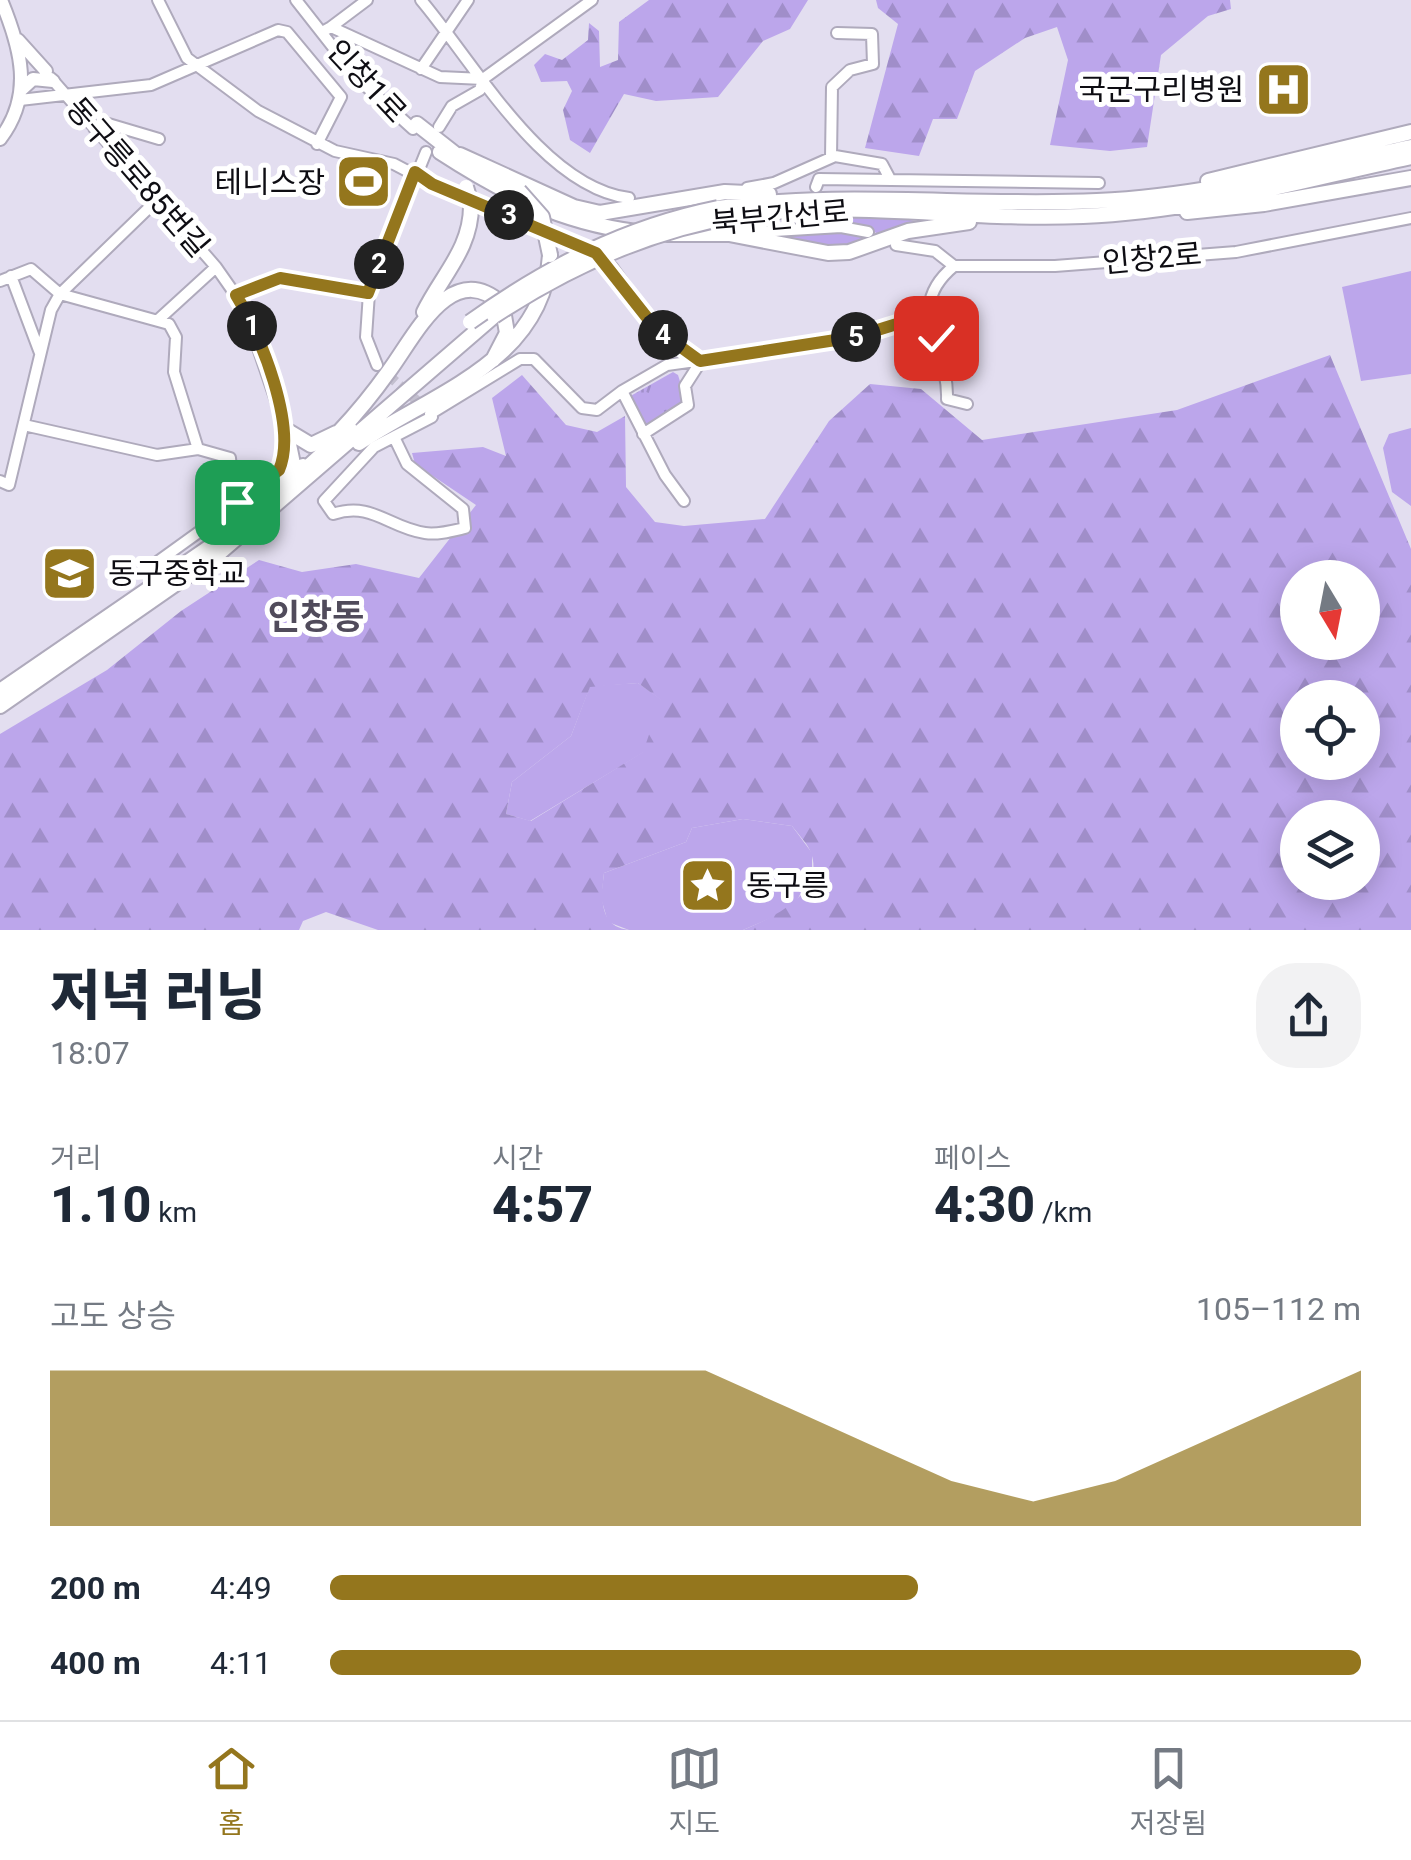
<!DOCTYPE html>
<html lang="ko">
<head>
<meta charset="utf-8">
<style>
	body { margin:0; font-family:Roboto,"Noto Sans KR",sans-serif; background:#f2f2f3; color:#1f2937; height:100vh; display:flex; flex-direction:column; font-size:38px; white-space:nowrap }
	* { box-sizing:border-box; margin:0 }
	p { font-size:32px; color:#747a83 }
	.icon { flex:none; width:55px; height:55px; fill:none; stroke:currentColor; stroke-width:2; stroke-linecap:round; stroke-linejoin:round }
	.map { position:relative; height:930px; overflow:hidden }
	.sheet { display:flex; flex-direction:column; background:#fff; flex:1 }
	.sheet>* { flex:none }
	.needle { width:65px; rotate:170deg }
	.controls { position:absolute; left:1280px; top:560px; display:grid; gap:20px }
	.controls a { display:grid; place-items:center; width:100px; height:100px; border-radius:50%; background:#fff; box-shadow:0 5px 25px #0003; font-size:50px }
	.pin { position:absolute; display:grid; place-items:center; width:85px; height:85px; color:#fff; margin:-42px; border-radius:20px; box-shadow:0 5px 15px #0006 }
	.km { position:absolute; width:50px; height:50px; margin:-25px; border-radius:50%; background:#222; color:#fff; font-size:28px; line-height:50px; text-align:center }
	.round { display:grid; place-items:center; flex:none; width:105px; height:105px; border-radius:40px; background:#f2f2f3 }
	.head { display:flex; align-items:center; justify-content:space-between; height:170px; padding:0 50px }
	h1 { font-size:55px; font-weight:800; line-height:75px }
	.stats { display:grid; grid-template-columns:repeat(3,1fr); gap:15px; height:170px; padding:10px 50px }
	.stats div { display:grid; align-content:center }
	.stats b { font-size:50px; font-weight:800 }
	.stats small { font-size:28px; font-weight:400 }
	.stats p { font-size:28px }
	.chart { height:280px; padding:20px 50px }
	.chart p { display:flex; justify-content:space-between }
	.chart svg { width:100%; height:180px; margin-top:10px; fill:#94761d; opacity:.7 }
	ul { padding:0 50px; list-style:none; font-size:32px }
	li { display:grid; grid-template-columns:160px 120px 1fr; align-items:center; height:75px }
	li i { height:25px; border-radius:12px; background:#94761d }
	.tab-bar { display:flex; justify-content:space-around; align-items:center; height:140px; border-top:2px solid #e0e1e3; background:#fff; font-size:28px; color:#747a83 }
	.tab-bar a { display:grid; justify-items:center; gap:5px }
	.tab-bar .current { color:#94761d }
	.map>svg:first-child { display:block }
	.green { fill:#bca6eb }
	.forest { fill:url(#forest-firs); fill-rule:evenodd }
	.park { fill:url(#park-tufts) }
	.lines { fill:none; stroke-linecap:round; stroke-linejoin:round }
	.minor-tunnel { stroke:#c3bfcf; stroke-width:10; stroke-dasharray:10 5; stroke-linecap:butt }
	.minor-casing { stroke:#afaabc; stroke-width:14 }
	.major-casing { stroke:#afaabc; stroke-width:16 }
	.highway-casing { stroke:#afaabc; stroke-width:18 }
	.minor { stroke:#fff; stroke-width:10 }
	.major { stroke:#fff; stroke-width:12 }
	.highway { stroke:#fff; stroke-width:14 }
	.highway-bridge-casing { stroke:#afaabc; stroke-width:18; stroke-linecap:butt }
	.highway-bridge { stroke:#fff; stroke-width:14 }
	.route-casing { stroke:#fff; stroke-width:20 }
	.route { stroke:#94761d; stroke-width:12 }
	.labels { text-anchor:middle; dominant-baseline:central; stroke-width:10; stroke-linejoin:round; paint-order:stroke }
	.street-label { font-size:30px; fill:#0e0d13; stroke:#fff }
	.poi-label { font-size:30px; fill:#0e0d13; stroke:#fff; text-anchor:end }
	.quarter-label { font-size:35px; font-weight:bold; fill:#504b5b; stroke:#fff }
</style>
</head>
<body>
<div class="map">
<svg width="1411" height="930" viewBox="0 0 1411 930">
	<defs>
		<pattern id="forest-firs" width="22" height="20" patternUnits="userSpaceOnUse" patternTransform="scale(2.5)"><rect width="22" height="20" fill="#bca6eb"/><path d="M5 1l3.5 6h-7zM16 11l3.5 6h-7z" fill="#a08ec9"/></pattern>
		<pattern id="park-tufts" width="24" height="20" patternUnits="userSpaceOnUse" patternTransform="scale(2.5)"><rect width="24" height="20" fill="#bca6eb"/><path d="M3 7l-1-3M5 7V3M7 7l1-3M15 17l-1-3M17 17v-4M19 17l1-3" fill="none" stroke="#a08ec9"/></pattern>
	</defs>
	<rect width="100%" height="100%" fill="#e3def0"/>
	<path class="green" d="M819,218H900L920,222L881,236L870,229L819,225Z
		M841,231L870,240L831,250L765,235Z
		M1411,271V374L1361,381L1342,287Z
		M1411,428V506L1392,492L1383,448L1389,434Z
		M638,683L662,700L644,752L530,821L506,814L512,782L571,736L590,686Z
		M743,819L792,826L812,853V873L792,909L743,930H629L608,922L601,898L604,873L686,842L692,828Z"/>
	<path class="forest" d="M649,0H808L790,29L763,41L718,97L656,101L624,94L590,153L570,140L563,110L572,91L567,81L541,82L534,65L545,54L562,60L588,40L589,23L599,31L600,67L618,60L619,22Z
		M876,0H1230L1231,9L1208,16L1161,55L1147,147L1110,151L1050,145L1068,60L1057,27L1025,38L975,71L957,119H933L919,156L865,148L898,24L878,8Z
		M1330,355L1411,549V930H743C771,918 826,894 811,853C808,844 798,834 792,826L743,819L692,828L686,842L604,873C601,898 599,927 629,930H378L326,912L303,921L299,930H0V734L107,670L181,611L259,560L302,572L356,564L419,578L476,505L415,464L412,453L483,447L506,456L492,398L522,375L566,425L597,432L625,416L626,487L655,522L684,526L765,519L829,421L870,384L921,389L982,440L1177,410ZM1298,578H1362V642H1298ZM638,683L661,700L643,752L531,821L506,814L512,782L571,736L590,687ZM1298,698H1362V762H1298ZM1298,818H1362V882H1298Z"/>
	<path class="park" d="M673,372L678,375L686,401L643,430L627,398Z"/>
	<g class="lines">
		<path class="minor-tunnel" d="M377,365L425,408"/>
		<defs>
			<path id="minor" d="M158,0L187,58L258,111L335,151L394,164L432,184L584,246L612,267L656,329L701,361L685,386L688,405L643,434
				M296,0L358,79L413,129
				M421,0C475,64 543,187 629,198
				M331,27L367,0
				M322,32L331,27L440,77L483,79
				M421,69L468,0
				M51,78L216,267L244,307L286,430L279,470L237,502
				M20,100L151,85L278,30L287,32L341,97L317,144
				M439,127L452,106L480,90L483,79L592,0
				M94,128L105,123L159,139
				M831,157L832,87L850,70L873,64L872,34L837,33
				M816,187L819,179L1099,183
				M747,188L774,183L835,156L882,164L890,179
				M740,233L841,227L868,232
				M896,245L935,251L954,266H1055L1236,252L1411,218
				M954,266C902,309 949,345 947,399L967,404
				M11,276L40,353
				M0,281L31,269L60,294L51,310L9,485L0,481
				M236,295L280,278L369,293
				M158,320L216,267
				M377,365L366,337L369,293L426,152
				M622,391L667,365L824,343L929,314
				M430,414L520,359H534L582,408L597,410L622,391L665,475L684,501
				M24,425L157,455L198,449
				M394,437L407,464L463,509L465,528C452,531 438,535 425,533C389,528 372,501 333,514L324,501L374,447L432,417
				M142,573L235,506L230,458L198,449L174,372L176,337L169,324L60,294L157,200"/>
			<path id="major" d="M18,40L46,71
				M21,90L33,79L53,81
				M0,139C34,95 21,48 1,0"/>
			<path id="highway" d="M417,124L454,153
				M440,152C503,193 560,222 636,232
				M460,155L574,207L600,213L725,192L769,194
				M1208,181L1411,132
				M718,208C844,190 971,207 1097,201C1204,196 1307,169 1411,147
				M1187,212L1264,204L1411,178
				M742,215C855,200 969,221 1083,216C1194,212 1303,180 1411,157
				M667,234H729L828,253L849,252L908,231L969,222
				M424,312C442,275 472,248 471,204
				M286,430L311,445L336,433
				M340,431C358,412 374,392 389,371C415,336 451,258 502,304L507,333L493,360
				M359,443C436,392 543,360 550,255
				M283,475L293,464L286,430
				M299,475L350,429
				M226,535L303,466
				M0,691L233,531
				M0,706L217,555L494,316"/>
		</defs>
		<use href="#minor" class="minor-casing"/>
		<use href="#major" class="major-casing"/>
		<use href="#highway" class="highway-casing"/>
		<use href="#minor" class="minor"/>
		<use href="#major" class="major"/>
		<use href="#highway" class="highway"/>
		<defs>
			<path id="highway-bridge" d="M466,187L471,204
				M519,191L542,217L550,255
				M494,316C570,266 652,229 742,215
				M470,322C547,267 625,227 718,208"/>
		</defs>
		<use href="#highway-bridge" class="highway-bridge-casing"/>
		<use href="#highway-bridge" class="highway-bridge"/>
	</g>
	<g class="lines">
		<defs>
			<path id="route" d="M237,502L279,470C298,427 260,334 236,295L280,278L368,293L415,172L432,184L596,253L656,329L700,361L855,337L929,314L936,338"/>
		</defs>
		<use href="#route" class="route-casing"/>
		<use href="#route" class="route"/>
	</g>
	<defs>
		<symbol id="hospital-square" viewBox="-11 -11 22 22"><rect x="-9" y="-9" width="18" height="18" rx="4" fill="#94761d" stroke="#fff"/><path d="M-5-5h3v3.5h4V-5h3V5h-3V1.5h-4V5h-3Z" fill="#fff"/></symbol>
		<symbol id="stadium-square" viewBox="-11 -11 22 22"><rect x="-9" y="-9" width="18" height="18" rx="4" fill="#94761d" stroke="#fff"/><path d="M0-5a6.5 5 0 1 0 0 10a6.5 5 0 1 0 0-10ZM-3.5-1.8h7v3.6h-7Z" fill="#fff"/></symbol>
		<symbol id="school-square" viewBox="-11 -11 22 22"><rect x="-9" y="-9" width="18" height="18" rx="4" fill="#94761d" stroke="#fff"/><path d="M0-5L7-2L0 1L-7-2ZM-4 1L0 2.5L4 1V4Q0 6-4 4Z" fill="#fff"/></symbol>
		<symbol id="sight-square" viewBox="-11 -11 22 22"><rect x="-9" y="-9" width="18" height="18" rx="4" fill="#94761d" stroke="#fff"/><path d="M0-6L1.8-2.2L6-1.7L2.9 1.2L3.7 5.4L0 3.3L-3.7 5.4L-2.9 1.2L-6-1.7L-1.8-2.2Z" fill="#fff"/></symbol>
	</defs>
	<g fill-rule="evenodd">
		<use href="#hospital-square" x="1252" y="58" width="63" height="63"/>
		<use href="#stadium-square" x="332" y="150" width="63" height="63"/>
		<use href="#school-square" x="38" y="542" width="63" height="63"/>
		<use href="#sight-square" x="676" y="854" width="63" height="63"/>
	</g>
	<g class="labels">
		<g class="street-label">
			<text transform="translate(367 81) rotate(47)">인창1로</text>
			<text transform="translate(138 177) rotate(49)">동구릉로85번길</text>
			<text transform="translate(780 217) rotate(-5)">북부간선로</text>
			<text transform="translate(1152 258) rotate(-5)">인창2로</text>
		</g>
		<g class="poi-label">
			<text x="1244" y="89">국군구리병원</text>
			<text x="325" y="182">테니스장</text>
			<text x="108" y="573" text-anchor="start">동구중학교</text>
			<text x="746" y="885" text-anchor="start">동구릉</text>
		</g>
		<g class="quarter-label">
			<text x="316" y="617">인창동</text>
		</g>
	</g>
</svg>
<div class="controls">
<a><svg class="needle" viewBox="-14 -14 28 28"><path d="M0-13l5 13h-10z" fill="#e53935"/><path d="M0 13l5-13h-10z" fill="#747a83"/></svg></a>
<a><svg class="icon" aria-label="locate" viewBox="0 0 24 24"><circle cx="12" cy="12" r="6"/><path d="M12 2v4M12 18v4M2 12h4M18 12h4"/></svg></a>
<a><svg class="icon" aria-label="layers" viewBox="0 0 24 24"><path d="M12 4l9 5-9 5-9-5zM3 14l9 5 9-5"/></svg></a>
</div>
<div class="pin" style="left:237px;top:502px;background:#1e9e55"><svg class="icon" aria-label="arrive" viewBox="0 0 24 24"><path d="M6 21V4h12l-3 4 3 4H6"/></svg></div>
<div class="pin" style="left:936px;top:338px;background:#d93025"><svg class="icon" aria-label="check" viewBox="0 0 24 24"><path d="M5 12l5 5 9-10"/></svg></div>
<b class="km" style="left:252px;top:326px">1</b>
<b class="km" style="left:379px;top:264px">2</b>
<b class="km" style="left:509px;top:215px">3</b>
<b class="km" style="left:663px;top:335px">4</b>
<b class="km" style="left:856px;top:337px">5</b>
</div>
<section class="sheet">
<div class="head"><div><h1>저녁 러닝</h1><p>18:07</p></div><a class="round"><svg class="icon" aria-label="share" viewBox="0 0 24 24"><path d="M12 15V3M7 8l5-5 5 5M5 13v7h14v-7"/></svg></a></div>
<div class="stats">
<div><p>거리</p><b>1.10<small> km</small></b></div>
<div><p>시간</p><b>4:57</b></div>
<div><p>페이스</p><b>4:30<small> /km</small></b></div>
</div>
<div class="chart"><p><span>고도 상승</span>105–112 m</p>
<svg viewBox="0 0 160 44" preserveAspectRatio="none"><path d="M0 44V6L10 6L20 6L30 6L40 6L50 6L60 6L70 6L80 6L90 15L100 24L110 33L120 38L130 33L140 24L150 15L160 6V44z"/></svg>
</div>
<ul>
<li><b>200 m</b>4:49<i style="width:57%"></i></li>
<li><b>400 m</b>4:11<i style="width:100%"></i></li>
</ul>
</section>
<nav class="tab-bar">
<a class="current"><svg class="icon" aria-label="home" viewBox="0 0 24 24"><path d="M3 11l9-7 9 7M6 9v11h12V9"/></svg>홈</a>
<a><svg class="icon" aria-label="map" viewBox="0 0 24 24"><path d="M3 6l6-2 6 2 6-2v14l-6 2-6-2-6 2zM9 4v14M15 6v14"/></svg>지도</a>
<a><svg class="icon" aria-label="saved" viewBox="0 0 24 24"><path d="M7 4h10v16l-5-4-5 4z"/></svg>저장됨</a>
</nav>
</body>
</html>
